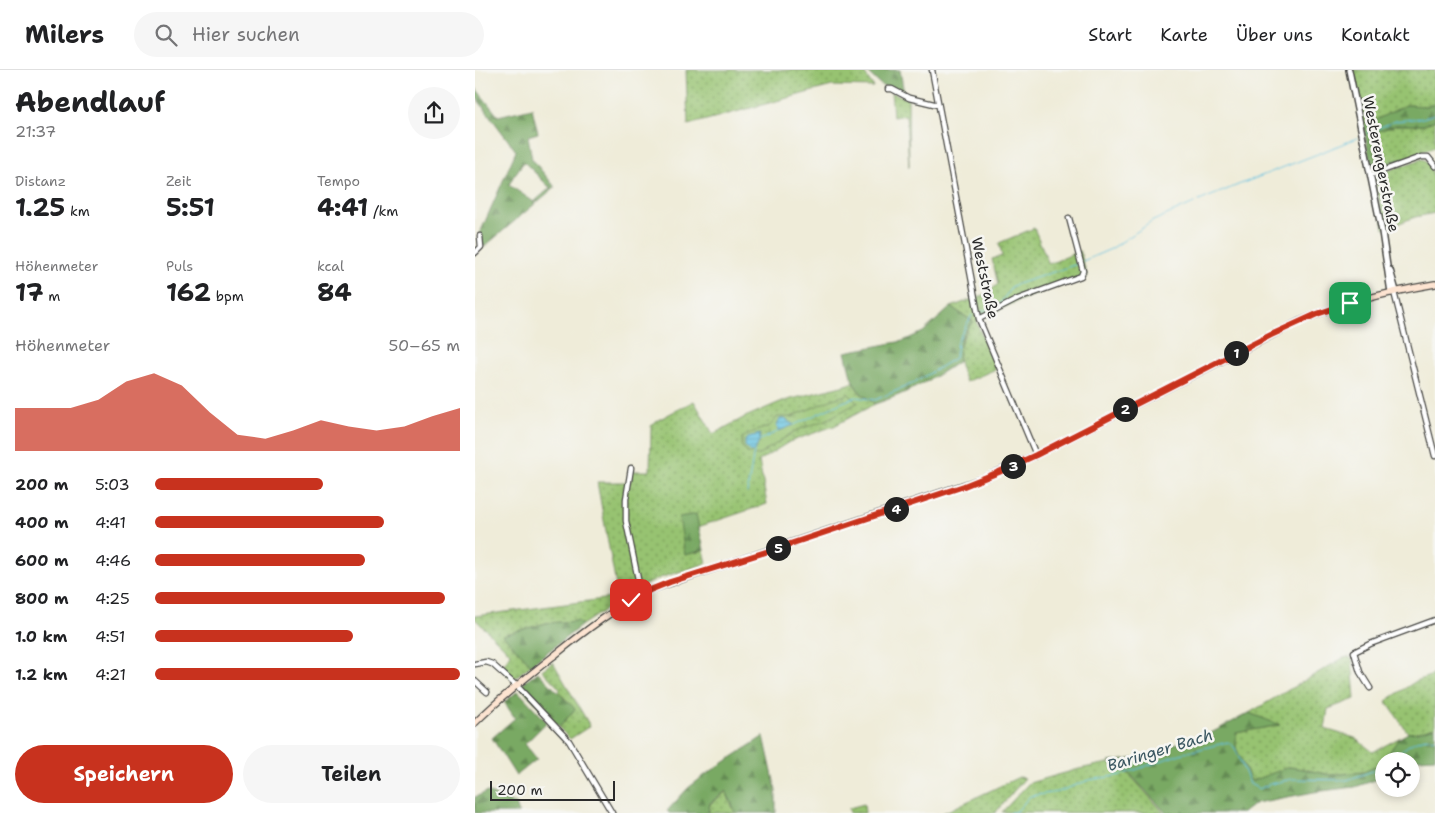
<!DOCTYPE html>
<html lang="de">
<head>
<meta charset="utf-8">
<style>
	body { margin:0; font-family:"Shantell Sans",sans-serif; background:#f6f6f6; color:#202124; height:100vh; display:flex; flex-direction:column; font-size:19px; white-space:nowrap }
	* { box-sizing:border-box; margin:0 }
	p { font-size:16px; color:#757577 }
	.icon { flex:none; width:28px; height:28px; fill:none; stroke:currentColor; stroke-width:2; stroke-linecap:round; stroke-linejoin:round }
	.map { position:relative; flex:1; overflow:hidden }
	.side { display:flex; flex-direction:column; background:#fff; width:475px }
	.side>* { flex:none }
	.fabs { position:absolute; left:900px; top:682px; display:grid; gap:10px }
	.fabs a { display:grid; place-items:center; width:45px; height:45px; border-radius:50%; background:#fff; box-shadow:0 2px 8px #0003; font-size:25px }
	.scale { position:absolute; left:15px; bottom:12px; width:125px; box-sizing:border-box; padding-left:5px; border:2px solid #2b2b2b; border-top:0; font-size:14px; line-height:18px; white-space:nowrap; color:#2b2b2b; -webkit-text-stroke:4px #f6f6f2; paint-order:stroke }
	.pin { position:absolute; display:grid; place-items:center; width:42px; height:42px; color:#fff; margin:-21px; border-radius:10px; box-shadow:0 2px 8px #0006 }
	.km { position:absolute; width:25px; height:25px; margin:-12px; border-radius:50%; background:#222; color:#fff; font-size:14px; line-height:25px; text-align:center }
	.round { display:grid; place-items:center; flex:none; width:52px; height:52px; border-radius:26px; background:#f6f6f6 }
	.headline { display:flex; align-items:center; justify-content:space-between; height:85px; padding:0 15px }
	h1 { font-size:28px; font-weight:700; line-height:38px }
	.figures { display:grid; grid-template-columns:repeat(3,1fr); gap:8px; height:85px; padding:5px 15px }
	.figures div { display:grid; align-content:center }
	.figures b { font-size:25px; font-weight:700 }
	.figures small { font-size:14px; font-weight:400 }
	.figures p { font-size:14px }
	.chart { height:140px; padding:10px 15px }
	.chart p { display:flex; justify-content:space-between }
	.chart svg { width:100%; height:90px; margin-top:5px; fill:#c8321e; opacity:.7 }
	.primary-button { display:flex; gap:10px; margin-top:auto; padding:10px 15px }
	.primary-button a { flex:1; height:58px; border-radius:30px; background:#c8321e; color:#fff; font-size:20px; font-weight:700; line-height:58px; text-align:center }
	.primary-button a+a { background:#f6f6f6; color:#202124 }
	ul { padding:0 15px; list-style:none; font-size:16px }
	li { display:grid; grid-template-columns:80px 60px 1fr; align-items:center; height:38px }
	li i { height:12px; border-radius:6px; background:#c8321e }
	header { display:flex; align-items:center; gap:30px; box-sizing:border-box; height:70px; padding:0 25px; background:#fff; border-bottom:1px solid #e0e0e0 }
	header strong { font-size:24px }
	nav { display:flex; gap:28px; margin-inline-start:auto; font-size:18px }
	.search { width:350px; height:45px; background:#f6f6f6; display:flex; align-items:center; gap:12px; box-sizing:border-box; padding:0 18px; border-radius:28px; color:#757577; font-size:19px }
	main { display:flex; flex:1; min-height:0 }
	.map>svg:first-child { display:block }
	.grass { fill:url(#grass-dots); stroke:#61774e }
	.forest { fill:url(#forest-firs); stroke:#526a47; fill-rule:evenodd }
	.wetland { fill:url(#wetland-marsh); stroke:#61774e }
	.water { fill:url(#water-rules); stroke:#477686 }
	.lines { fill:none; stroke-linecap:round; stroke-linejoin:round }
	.stream { stroke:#63c2e1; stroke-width:1 }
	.minor-casing { stroke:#484845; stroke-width:7 }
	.tertiary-casing { stroke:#484845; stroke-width:8 }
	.secondary-casing { stroke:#484845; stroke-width:8 }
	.minor { stroke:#fff; stroke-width:4.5 }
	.tertiary { stroke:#fff; stroke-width:5 }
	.secondary { stroke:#fde4d1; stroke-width:5.5 }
	.route-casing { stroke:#fff; stroke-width:10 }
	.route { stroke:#c8321e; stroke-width:6 }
	.labels { text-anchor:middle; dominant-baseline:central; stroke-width:5; stroke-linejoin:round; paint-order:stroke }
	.street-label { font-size:15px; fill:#2b2b2b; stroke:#f6f6f2 }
	.water-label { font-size:16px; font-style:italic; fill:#3c5862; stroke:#f6f6f2 }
</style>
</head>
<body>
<header>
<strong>Milers</strong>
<div class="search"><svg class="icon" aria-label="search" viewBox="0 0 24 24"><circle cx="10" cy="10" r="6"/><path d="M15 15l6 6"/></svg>Hier suchen</div>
<nav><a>Start</a><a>Karte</a><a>Über uns</a><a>Kontakt</a></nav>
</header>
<main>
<section class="side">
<div class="headline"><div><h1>Abendlauf</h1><p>21:37</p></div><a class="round"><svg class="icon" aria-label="share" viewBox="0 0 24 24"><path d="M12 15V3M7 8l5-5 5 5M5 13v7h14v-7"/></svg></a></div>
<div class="figures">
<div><p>Distanz</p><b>1.25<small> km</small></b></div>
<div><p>Zeit</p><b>5:51</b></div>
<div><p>Tempo</p><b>4:41<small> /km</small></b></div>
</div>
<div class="figures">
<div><p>Höhenmeter</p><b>17<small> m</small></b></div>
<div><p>Puls</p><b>162<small> bpm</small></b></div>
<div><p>kcal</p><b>84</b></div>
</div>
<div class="chart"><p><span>Höhenmeter</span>50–65 m</p>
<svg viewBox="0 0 160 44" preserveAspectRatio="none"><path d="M0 44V23L10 23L20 23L30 19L40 10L50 6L60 12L70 25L80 36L90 38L100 34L110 29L120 32L130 34L140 32L150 27L160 23V44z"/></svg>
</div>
<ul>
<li><b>200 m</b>5:03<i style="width:55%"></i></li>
<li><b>400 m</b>4:41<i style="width:75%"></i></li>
<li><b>600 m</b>4:46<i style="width:69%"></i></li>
<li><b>800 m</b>4:25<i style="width:95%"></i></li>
<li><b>1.0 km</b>4:51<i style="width:65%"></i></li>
<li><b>1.2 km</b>4:21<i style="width:100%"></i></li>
</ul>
<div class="primary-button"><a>Speichern</a><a>Teilen</a></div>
</section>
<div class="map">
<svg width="960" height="743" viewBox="0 0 960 743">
	<defs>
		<pattern id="grass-dots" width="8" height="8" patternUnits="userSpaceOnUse" patternTransform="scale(1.25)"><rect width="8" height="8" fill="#97c371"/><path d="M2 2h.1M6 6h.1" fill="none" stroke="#7b9f5d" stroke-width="1.8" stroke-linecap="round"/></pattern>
		<pattern id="forest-firs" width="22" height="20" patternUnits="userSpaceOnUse" patternTransform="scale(1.25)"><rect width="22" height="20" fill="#79a963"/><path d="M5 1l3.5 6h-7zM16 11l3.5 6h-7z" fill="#638a52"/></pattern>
		<pattern id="wetland-marsh" width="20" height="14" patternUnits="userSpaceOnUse" patternTransform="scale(1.25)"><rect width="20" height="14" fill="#97c371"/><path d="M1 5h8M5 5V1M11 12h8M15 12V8" fill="none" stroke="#7b9f5d"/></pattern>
		<pattern id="water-rules" width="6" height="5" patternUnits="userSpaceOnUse" patternTransform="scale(1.25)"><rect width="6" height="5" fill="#63c2e1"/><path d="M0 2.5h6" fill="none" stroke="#529eb7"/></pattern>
	</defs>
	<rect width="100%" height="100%" fill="#f6f6f2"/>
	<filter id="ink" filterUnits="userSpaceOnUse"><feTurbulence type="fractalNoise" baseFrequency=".02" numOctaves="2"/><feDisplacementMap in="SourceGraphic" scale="10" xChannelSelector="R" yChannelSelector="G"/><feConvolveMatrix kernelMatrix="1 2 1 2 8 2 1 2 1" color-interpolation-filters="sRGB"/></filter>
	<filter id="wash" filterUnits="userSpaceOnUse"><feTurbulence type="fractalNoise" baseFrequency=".0096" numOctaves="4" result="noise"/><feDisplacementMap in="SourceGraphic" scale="20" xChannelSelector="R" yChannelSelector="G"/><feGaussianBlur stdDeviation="1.12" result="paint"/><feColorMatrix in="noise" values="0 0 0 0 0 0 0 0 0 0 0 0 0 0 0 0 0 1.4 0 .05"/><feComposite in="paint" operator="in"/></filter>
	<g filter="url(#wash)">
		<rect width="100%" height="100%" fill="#efecd9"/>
		<path class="grass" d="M211,0H387L399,17L357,16L213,55Z
			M878,0H960V34L952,36L931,35L888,56Z
			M416,22L433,29L434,97L431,45L418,47Z
			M960,50V77L902,97L895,64L921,55H949Z
			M947,89C960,90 960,129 960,143L940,147L909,159L900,105Z
			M559,158L574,194L605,181L612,206L543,231L501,251L521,299L491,312C484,294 480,287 488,268C491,261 492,256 499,252L476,237L513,223L523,214L517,189L527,186L524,173Z
			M378,313L386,324L400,334L359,356L314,372L284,391L292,434L223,457L220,444L210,485L229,480L232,493L185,508L163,518L107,555L103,551L71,553L29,565L56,595L37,610L26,598L36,584L0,549V546L143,527L122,412H156V401H175L176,356L181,351L219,331L238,364L270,347L305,332Z
			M874,587L877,589L880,629L853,639L850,659L880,668L898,682L924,668L908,693L889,702L855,705L828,699L814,697L776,712L761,678V663L804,655L774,643L868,588Z
			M78,592L115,656L95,669L84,658L100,639L84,622L85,619L67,600Z
			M960,604V657L943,662L933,663L911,631L941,611Z
			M633,693L654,704L689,743L527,742L554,713L604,699Z
			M544,707L550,708L520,743H468Z
			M251,722L260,743H234L235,734Z
			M389,734L390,743H375L374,738Z"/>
		<path class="forest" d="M390,0H425L429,23L417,17L407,16Z
			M0,17L23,46L57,38L63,63L53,66L57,89L80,117L9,177L5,163L41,81L0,26ZM49,92L75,118L59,132L34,115L38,107Z
			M960,34V50L949,55H921L895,64L902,96L948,82L949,85L897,102L888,56L931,35L952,36Z
			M476,237L499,252C488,258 482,279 484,291C455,311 433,323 400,334C375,317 377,309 370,282L428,271L448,262Z
			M221,444L229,480L210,485L204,447Z
			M103,551L107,555L56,595L28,565L71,553Z
			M63,602L100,639L84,657L46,618V615Z
			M43,621L72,652L50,674L62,689L41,706L17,668L40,648L29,632Z
			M774,643L805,655L761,663V678L776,711L814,697L828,699L855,705L889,702L908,692L924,668L933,663L943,662L960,657V688L909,691V707L880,717L839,722L781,733L768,743H691L655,704L634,692L676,686L699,674L730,666Z
			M289,666L301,720V743H261L251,721L235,733L233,743H194L192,741L213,718L230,705Z
			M12,722L41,734L44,743H0V727Z"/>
		<path class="wetland" d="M374,324L382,333L351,350L320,361L284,385L273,384L267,376V368C271,366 274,363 278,362C290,357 294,360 302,347H316L358,329Z"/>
		<path class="water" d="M305,349H310L319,355L304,361L301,356Z
			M285,364C285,371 283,375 279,381L275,382L270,376V370L276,366Z"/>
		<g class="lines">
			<path class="stream" d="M892,63L920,51L948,48L960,44
				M724,131C776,109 829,90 882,68
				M608,191L636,179L678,151L719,133
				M506,242L525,234L537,216L605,193
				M319,355L368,332L381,327L400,330L439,313L480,288L482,272L497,245
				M285,370L304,361
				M272,423L279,381
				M916,691C926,680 944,664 960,669
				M535,743L542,741L555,726L583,722L614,710L646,705L705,684L753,672L760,678L775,714L784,719L795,714L817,709L872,710L909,697"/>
		</g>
	</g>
	<g filter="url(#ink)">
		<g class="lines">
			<defs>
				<path id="minor" d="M457,0L504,249L561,385
					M413,19H417L434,28L463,35
					M896,105L946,87H953L960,96
					M0,183L6,177L5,166
					M919,222L960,386
					M504,249L543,229L606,206L608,201L594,148
					M156,398L151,429V451L164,514L168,523
					M0,594L11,592L17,594L45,619L94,671L137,743
					M0,611L12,622
					M895,618L885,602L879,582L895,574L960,550"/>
				<path id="tertiary" d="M874,0L907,162L916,223
					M915,200L921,221"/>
				<path id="secondary" d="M0,653C25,628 52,607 80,585C110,561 141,537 175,520L509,408L561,385L823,252C867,233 913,222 960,214"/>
			</defs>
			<use href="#minor" class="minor-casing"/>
			<use href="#tertiary" class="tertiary-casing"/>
			<use href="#secondary" class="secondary-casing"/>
			<use href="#minor" class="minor"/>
			<use href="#tertiary" class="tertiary"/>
			<use href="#secondary" class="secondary"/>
		</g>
	</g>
	<g class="lines" filter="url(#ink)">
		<defs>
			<path id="route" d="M156,530L175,520L195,512L294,481L489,416L524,402L561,385L796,265L842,244L875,233"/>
		</defs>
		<use href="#route" class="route-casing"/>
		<use href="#route" class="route"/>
	</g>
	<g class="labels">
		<g class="street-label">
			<text transform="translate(906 94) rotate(79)">Westerengerstraße</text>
			<text transform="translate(510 208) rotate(78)">Weststraße</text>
		</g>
		<g class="water-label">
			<text transform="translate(685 680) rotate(-17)">Baringer Bach</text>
		</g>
	</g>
</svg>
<div class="fabs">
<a><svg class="icon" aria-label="locate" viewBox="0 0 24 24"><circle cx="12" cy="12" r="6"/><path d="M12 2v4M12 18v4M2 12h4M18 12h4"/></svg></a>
</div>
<div class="scale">200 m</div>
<div class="pin" style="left:875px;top:233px;background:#1e9e55"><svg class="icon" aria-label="arrive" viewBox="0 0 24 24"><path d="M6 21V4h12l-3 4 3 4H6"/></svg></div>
<div class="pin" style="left:156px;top:530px;background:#d93025"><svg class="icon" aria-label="check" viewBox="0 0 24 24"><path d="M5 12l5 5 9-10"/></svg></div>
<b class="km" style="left:761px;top:283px">1</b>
<b class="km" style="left:650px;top:339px">2</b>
<b class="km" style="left:538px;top:396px">3</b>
<b class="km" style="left:421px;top:439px">4</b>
<b class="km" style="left:303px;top:478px">5</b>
</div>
</main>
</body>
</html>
